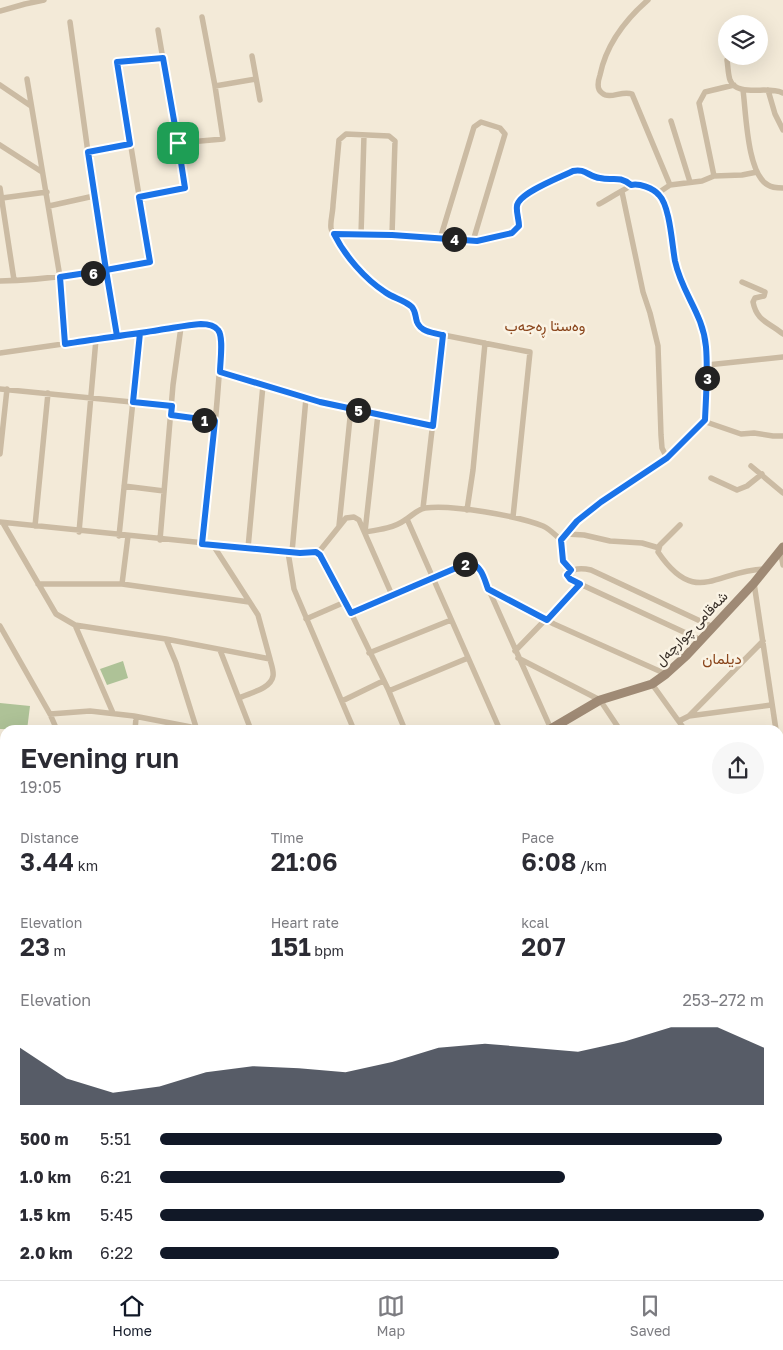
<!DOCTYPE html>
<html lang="en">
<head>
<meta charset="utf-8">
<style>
	body { margin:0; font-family:"Golos Text",Vazirmatn,sans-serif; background:#f7f7f7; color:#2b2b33; height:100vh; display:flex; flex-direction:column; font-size:19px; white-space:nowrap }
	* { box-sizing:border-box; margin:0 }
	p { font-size:16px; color:#7c7c81 }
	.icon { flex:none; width:28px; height:28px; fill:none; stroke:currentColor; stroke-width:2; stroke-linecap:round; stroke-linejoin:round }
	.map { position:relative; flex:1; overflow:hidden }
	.sheet { position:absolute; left:0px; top:725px; width:784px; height:555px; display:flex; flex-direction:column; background:#fff; border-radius:15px 15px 0 0; box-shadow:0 5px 20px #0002 }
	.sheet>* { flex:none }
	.buttons { position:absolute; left:718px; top:15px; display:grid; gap:10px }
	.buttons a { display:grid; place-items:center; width:50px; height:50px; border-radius:50%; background:#fff; box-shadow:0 5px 20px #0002; font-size:25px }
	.pin { position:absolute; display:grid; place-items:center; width:42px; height:42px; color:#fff; margin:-21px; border-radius:10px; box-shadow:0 2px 8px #0006 }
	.km { position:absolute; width:25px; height:25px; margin:-12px; border-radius:50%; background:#222; color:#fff; font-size:14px; line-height:25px; text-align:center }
	.round { display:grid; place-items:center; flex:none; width:52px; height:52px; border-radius:26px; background:#f7f7f7 }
	.head { display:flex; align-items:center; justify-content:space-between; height:85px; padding:0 20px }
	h1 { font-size:28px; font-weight:600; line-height:38px }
	.figures { display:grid; grid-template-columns:repeat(3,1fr); gap:8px; height:85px; padding:5px 20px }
	.figures div { display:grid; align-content:center }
	.figures b { font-size:25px; font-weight:600 }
	.figures small { font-size:14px; font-weight:400 }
	.figures p { font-size:14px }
	.chart { height:140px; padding:10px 20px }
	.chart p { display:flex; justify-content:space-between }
	.chart svg { width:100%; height:90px; margin-top:5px; fill:#111827; opacity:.7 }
	ul { padding:0 20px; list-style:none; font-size:16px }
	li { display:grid; grid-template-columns:80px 60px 1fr; align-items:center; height:38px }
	li i { height:12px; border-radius:6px; background:#111827 }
	.tabs { display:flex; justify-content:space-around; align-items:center; height:70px; border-top:1px solid #e1e1e2; background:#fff; font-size:14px; color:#7c7c81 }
	.tabs a { display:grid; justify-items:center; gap:2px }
	.tabs .current { color:#111827 }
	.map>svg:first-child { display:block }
	.green { fill:#aec297 }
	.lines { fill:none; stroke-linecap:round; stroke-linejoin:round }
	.street { stroke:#cbbba3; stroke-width:5.5 }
	.secondary { stroke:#9f8a75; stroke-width:9 }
	.highway { stroke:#57483c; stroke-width:10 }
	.route-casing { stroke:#fff; stroke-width:10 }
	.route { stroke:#1a73e8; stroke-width:6 }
	.labels { text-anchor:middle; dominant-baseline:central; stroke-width:5; stroke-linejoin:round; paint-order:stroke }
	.street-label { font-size:14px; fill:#362d26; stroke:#faf3e4 }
	.neighbourhood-label { font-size:15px; fill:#89441a; stroke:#faf3e4 }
</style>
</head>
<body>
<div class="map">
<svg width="783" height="1280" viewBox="0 0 783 1280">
	<rect width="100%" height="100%" fill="#f3ead8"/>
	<path class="green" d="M123,661L128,678L107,685L100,669Z
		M0,703L30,706L27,730L0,729Z"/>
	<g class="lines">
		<path class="street" d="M648,0C625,20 606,46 600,75C598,81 596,89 602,93C610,100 622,90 632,94L670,185
			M0,11L25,4L44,0
			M70,22L94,196L117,336
			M252,56L260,100
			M727,60C728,66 728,74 730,80C737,98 769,85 783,93
			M27,79L60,277L65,345
			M0,85L31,106
			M215,86L256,79
			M743,90C746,112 747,174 768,185C772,188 778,188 783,188
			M768,90L775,114L783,130
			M671,121L690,182
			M178,143L223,139L215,86L202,17
			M0,145L42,172
			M88,152L131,144
			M714,176L699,103L705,92L734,85
			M0,188L14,280
			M622,192L643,292L650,313L658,346L661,435L662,448L667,458
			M658,193L670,185L702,181L714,176L742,175L757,172
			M139,197L185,188L158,30
			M2,198L47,192
			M599,204C605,201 632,184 636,184C644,185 658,192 661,199C672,217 671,242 675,262C682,294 703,314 706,347C708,371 706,396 705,420L709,423L741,434L754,433L773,436H783
			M49,206L94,196
			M334,234L392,235L477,241L512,233L519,226C519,219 516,212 517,206C518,193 561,177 573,171C584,168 589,177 600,178C613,181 619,175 631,185
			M361,235L364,135
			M392,235L395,141L389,136L346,134L339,140C337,161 335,183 333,205C333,212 330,222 331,228C334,243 364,277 376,286C386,294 399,298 409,305C421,313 412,324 428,332L530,352L513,517
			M440,239L474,127L481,122L500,128L505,134L473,241
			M0,281C51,280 100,271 150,262L117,62L163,58
			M742,282L765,292L764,296L755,298L753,302C757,322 769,322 783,334
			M0,353L202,324C208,325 215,325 219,331C226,341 205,518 203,544
			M707,365L783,357
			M220,371L320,402L433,426
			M0,389L172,406
			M378,414L365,532C378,530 394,528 405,520C412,516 416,510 425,508C451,504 518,516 543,526C550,529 556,536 561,540L563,561L571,570
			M171,415L215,421
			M0,454L7,389
			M751,466L783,493
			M711,478L737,490L747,486L762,474
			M124,486L164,491
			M423,508L443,335
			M467,510L473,470L485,343
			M407,519L500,730
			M0,522L292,552H316L320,555L351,613L388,689L391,690L468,658
			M3,523L56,614L75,625L166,639L270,659L258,615L213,545
			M680,525L660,545L658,552C696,608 716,570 765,569
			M35,526L48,393
			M339,526L351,408
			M79,532L96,339
			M567,534L584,535L610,541L642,543L659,548
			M119,536L140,333
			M160,540L173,385L181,327
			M561,540L577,521L601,502L667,458L705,420
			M248,548L263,385
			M780,550L783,565
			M288,552L294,589L354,730
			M292,552L306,398
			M318,553L346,518L354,517L359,520L392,595
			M754,583L776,730
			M38,584H122L249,602
			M122,584L128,536
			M488,589L554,624L666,674
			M351,613L470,562L476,565L480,570L551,729
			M306,619L345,602
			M75,625L113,713
			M0,626L50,714L57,730
			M166,639L176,663L196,727
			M701,640L580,584L569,578L568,573C574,568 583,568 591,570L713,627
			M220,650L251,730
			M515,651L580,584
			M369,653L451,620
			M518,658L600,700L620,730
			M652,684L685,730
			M388,689L405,730
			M239,698C249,693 271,689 273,676C274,671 271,664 270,659
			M342,701L383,681
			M50,714L90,711L134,716L136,718L135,730
			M134,716L191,727L223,730
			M689,716L763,641
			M679,721L689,716L771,705
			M779,747L783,782
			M0,809L5,810
			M779,917H783
			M0,922L5,923
			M779,965H783
			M0,969L5,970
			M779,1013L783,1011
			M0,1017H5
			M0,1066L5,1067
			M779,1102L783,1108
			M0,1112L5,1114
			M779,1132L783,1127
			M0,1156L5,1157
			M779,1176H783
			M0,1190L5,1193
			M779,1245H783
			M466,1275L471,1280
			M540,1275L542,1280
			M594,1275L595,1280
			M631,1275L632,1280
			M640,1275L641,1280
			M676,1275L677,1280
			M685,1275L686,1280
			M766,1275L767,1280
			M341,1280L342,1275
			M374,1280L378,1275
			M444,1280L447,1275
			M720,1280L730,1278"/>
		<path class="secondary" d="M549,730L600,700L652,684L666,674L686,656L754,583L783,547"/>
		<path class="highway" d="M0,745H5
			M0,756L5,757
			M779,843H783
			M779,851L783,850"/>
	</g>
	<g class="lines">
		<defs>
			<path id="route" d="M178,143L185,188L139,197L150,262L106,270L117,336L140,333L133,402L172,406L171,415L215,421L202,544L300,553L316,552L320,555L351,613L470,562C482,567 484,578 488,589L547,620L580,584L570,579L567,575L571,570L563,561L561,540L577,521L601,502L667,458L705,420C706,396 708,371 706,347C703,313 682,294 675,261C672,245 670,206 659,195C653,188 639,183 631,185C619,175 613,181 600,178C589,177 585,168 573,171C561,177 518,193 517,206C516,212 519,219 519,226L512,233L477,241L392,235L334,234C345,256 365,279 385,292C393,298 405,300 412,307C416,312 415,316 417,322C421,332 433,333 443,335L433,426L320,402L220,372C220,362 224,337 218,330C214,325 207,324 201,324C187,325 173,328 159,330C128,335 96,339 65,344L60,277L106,270L88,152L130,144L117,62L163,58L178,143"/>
		</defs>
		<use href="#route" class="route-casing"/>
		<use href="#route" class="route"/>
	</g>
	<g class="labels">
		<g class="street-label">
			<text transform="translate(691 628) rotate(-46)">شەقامی چوارچەل</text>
		</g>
		<g class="neighbourhood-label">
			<text x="545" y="325">وەستا ڕەجەب</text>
			<text x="722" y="658">دیلمان</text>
		</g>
	</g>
</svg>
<div class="buttons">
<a><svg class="icon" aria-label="layers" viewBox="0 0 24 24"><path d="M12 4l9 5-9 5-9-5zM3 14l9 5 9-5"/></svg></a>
</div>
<div class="pin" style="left:178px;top:143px;background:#1e9e55"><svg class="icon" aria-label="arrive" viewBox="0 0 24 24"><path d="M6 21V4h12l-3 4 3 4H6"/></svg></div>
<b class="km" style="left:204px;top:420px">1</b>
<b class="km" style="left:465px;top:564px">2</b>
<b class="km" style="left:707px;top:378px">3</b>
<b class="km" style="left:454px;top:239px">4</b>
<b class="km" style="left:358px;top:410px">5</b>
<b class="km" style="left:93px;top:273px">6</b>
<section class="sheet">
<div class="head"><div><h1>Evening run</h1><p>19:05</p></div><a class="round"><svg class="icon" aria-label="share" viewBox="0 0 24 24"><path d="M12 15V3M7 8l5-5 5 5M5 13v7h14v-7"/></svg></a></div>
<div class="figures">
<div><p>Distance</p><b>3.44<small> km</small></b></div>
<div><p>Time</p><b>21:06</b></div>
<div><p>Pace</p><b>6:08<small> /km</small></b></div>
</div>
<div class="figures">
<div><p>Elevation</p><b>23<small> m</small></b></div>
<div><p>Heart rate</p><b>151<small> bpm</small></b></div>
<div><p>kcal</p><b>207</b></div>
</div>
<div class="chart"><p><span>Elevation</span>253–272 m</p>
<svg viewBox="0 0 160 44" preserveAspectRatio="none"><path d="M0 44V16L10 31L20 38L30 35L40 28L50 25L60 26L70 28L80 23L90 16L100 14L110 16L120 18L130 13L140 6L150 6L160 16V44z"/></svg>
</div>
<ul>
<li><b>500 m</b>5:51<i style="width:93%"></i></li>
<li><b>1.0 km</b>6:21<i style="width:67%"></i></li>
<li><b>1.5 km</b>5:45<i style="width:100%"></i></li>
<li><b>2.0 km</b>6:22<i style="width:66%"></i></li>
</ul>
</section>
</div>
<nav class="tabs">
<a class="current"><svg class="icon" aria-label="home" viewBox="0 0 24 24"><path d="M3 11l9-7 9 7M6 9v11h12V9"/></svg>Home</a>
<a><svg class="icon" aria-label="map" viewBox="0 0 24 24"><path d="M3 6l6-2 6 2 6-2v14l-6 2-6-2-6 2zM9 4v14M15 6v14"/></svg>Map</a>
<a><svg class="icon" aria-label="saved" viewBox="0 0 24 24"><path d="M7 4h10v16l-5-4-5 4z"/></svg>Saved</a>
</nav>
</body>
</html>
